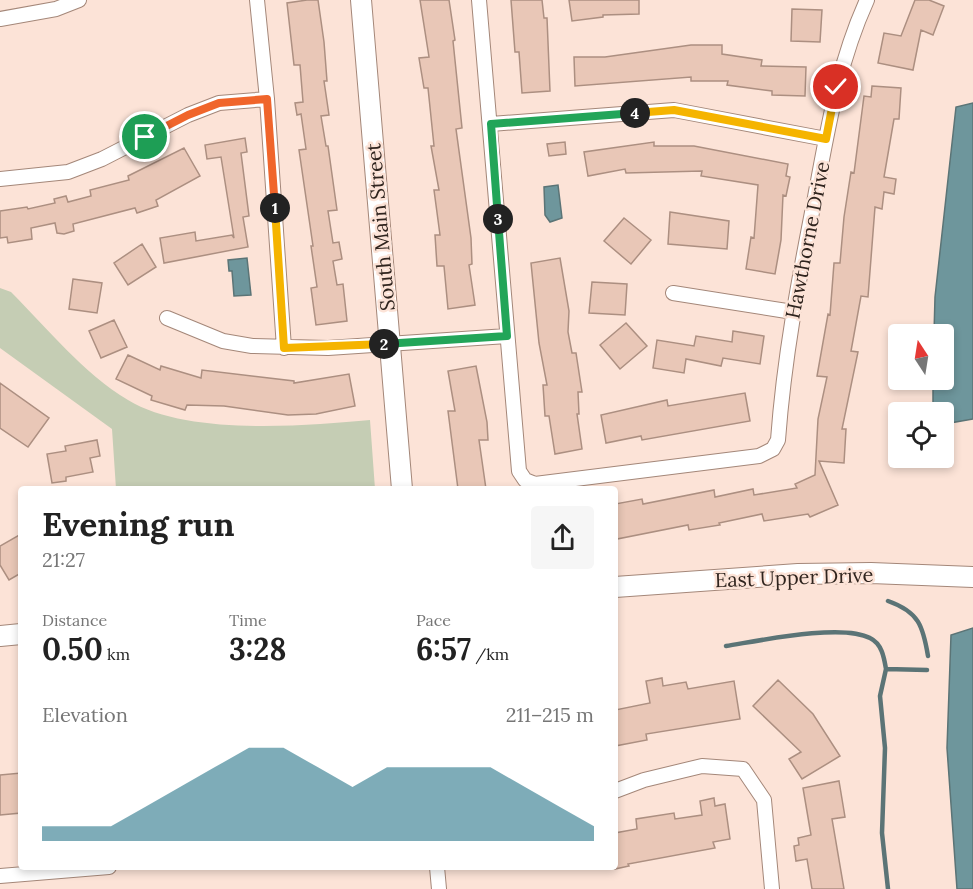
<!DOCTYPE html>
<html lang="en">
<head>
<meta charset="utf-8">
<style>
	body { margin:0; font-family:Lora,serif; background:#f6f6f6; color:#222; height:100vh; display:flex; flex-direction:column; font-size:22px; white-space:nowrap }
	* { box-sizing:border-box; margin:0 }
	p { font-size:20px; color:#767676 }
	.icon { flex:none; width:33px; height:33px; fill:none; stroke:currentColor; stroke-width:2; stroke-linecap:round; stroke-linejoin:round }
	.map { position:relative; flex:1; overflow:hidden }
	.side { position:absolute; left:18px; top:486px; width:600px; height:384px; display:flex; flex-direction:column; background:#fff; border-radius:6px; box-shadow:0 3px 9px #0003 }
	.side>* { flex:none }
	.needle { width:39px; rotate:348deg }
	.controls { position:absolute; left:888px; top:324px; display:grid; gap:12px }
	.controls a { display:grid; place-items:center; width:66px; height:66px; border-radius:6px; background:#fff; box-shadow:0 3px 9px #0003; font-size:30px }
	.pin { position:absolute; display:grid; place-items:center; width:51px; height:51px; color:#fff; margin:-26px; border:3px solid #fff; border-radius:50%; box-shadow:0 2px 6px #0007 }
	.km { position:absolute; width:30px; height:30px; margin:-15px; border-radius:50%; background:#222; color:#fff; font-size:16px; line-height:30px; text-align:center }
	.round { display:grid; place-items:center; flex:none; width:63px; height:63px; border-radius:6px; background:#f6f6f6 }
	.headline { display:flex; align-items:center; justify-content:space-between; height:102px; padding:0 24px }
	h1 { font-size:33px; font-weight:700; line-height:45px }
	.figures { display:grid; grid-template-columns:repeat(3,1fr); gap:9px; height:102px; padding:6px 24px }
	.figures div { display:grid; align-content:center }
	.figures b { font-size:30px; font-weight:700 }
	.figures small { font-size:16px; font-weight:400 }
	.figures p { font-size:16px }
	.chart { height:168px; padding:12px 24px }
	.chart p { display:flex; justify-content:space-between }
	.chart svg { width:100%; height:108px; margin-top:6px; fill:#488a9b; opacity:.7 }
	.map>svg:first-child { display:block }
	.green { fill:#c5cdb4 }
	.water { fill:#6e969c; stroke:#5b7476; stroke-width:1.5 }
	.lines { fill:none; stroke-linecap:round; stroke-linejoin:round }
	.stream { stroke:#5b7476; stroke-width:4.5 }
	.building { fill:#e9c7b7; stroke:#ac8f81; stroke-width:1.5 }
	.minor-casing { stroke:#a48779; stroke-width:16 }
	.secondary-casing { stroke:#a48779; stroke-width:22 }
	.minor { stroke:#fff; stroke-width:14 }
	.secondary { stroke:#fff; stroke-width:20 }
	.split-1-casing { stroke:#fff; stroke-width:12 }
	.split-2-casing { stroke:#fff; stroke-width:12 }
	.split-3-casing { stroke:#fff; stroke-width:12 }
	.split-4-casing { stroke:#fff; stroke-width:12 }
	.split-5-casing { stroke:#fff; stroke-width:12 }
	.split-1 { stroke:#f0652b; stroke-width:8 }
	.split-2 { stroke:#f5b400; stroke-width:8 }
	.split-3 { stroke:#22a559; stroke-width:8 }
	.split-4 { stroke:#22a559; stroke-width:8 }
	.split-5 { stroke:#f5b400; stroke-width:8 }
	.labels { text-anchor:middle; dominant-baseline:central; stroke-width:5; stroke-linejoin:round; paint-order:stroke }
	.street-label { font-size:20px; fill:#2f241e; stroke:#fce3d7 }
</style>
</head>
<body>
<div class="map">
<svg width="973" height="889" viewBox="0 0 973 889">
	<rect width="100%" height="100%" fill="#fce3d7"/>
	<path class="green" d="M0,288L11,292C48,329 83,373 128,400C187,436 303,426 370,420L375,489H116L112,429L0,348Z"/>
	<path class="water" d="M973,103V419L944,424V412H933V380H944V334H934L935,297L956,107Z
		M558,185L562,218L550,222L545,215L544,187Z
		M247,258L251,295L234,296L232,271H229L228,260Z
		M973,628V889H957L947,748L951,635Z"/>
	<g class="lines">
		<path class="stream" d="M888,601C919,612 923,626 928,656
			M726,646C758,641 842,623 870,638C882,644 884,657 886,669L927,670
			M886,669L880,696L885,748L882,833L888,889"/>
	</g>
	<path class="building" d="M307,0H318L324,42L327,81H324L329,115L321,116L326,146H328L337,210L328,211L333,243L339,242L342,259L333,261L337,285L343,284L347,321L316,325L311,288L317,287L311,246H313L299,150L306,149L301,114L297,115L295,103L303,102L300,65H294L287,3Z
		M420,0H449L455,40L453,41L462,128L456,129L471,238L472,264L469,265L475,305L448,309L444,266H437L435,235H440L434,190H439L431,146H434L428,88H424L419,58L429,57Z
		M511,0H542L544,18H547L550,91L522,93L519,52H515Z
		M569,0H639V14L603,15V17L572,21Z
		M915,0H929L944,6L933,35L921,30L913,70L878,63L884,33L901,36Z
		M792,9L822,10L820,42L791,41Z
		M691,45H722V54L762,60L761,66L806,67L805,96L772,95V91L727,85L728,81H691V77L575,86L574,57H605Z
		M872,86L901,88L899,119H894L884,177L896,179L894,194L884,192L882,209L875,207L868,297L861,296L851,351L858,352L842,429H846L844,463L819,461L838,505L810,517L808,514L764,521L762,514L719,523L720,525L689,530L688,525L617,539L615,504L642,499L643,504L714,490L715,497L753,489L754,495L797,488L795,484L815,475L818,419L827,377L817,376L828,314L830,315L834,263H840L844,217L851,172L854,173L864,96L871,97Z
		M245,138L247,152L241,153L249,216L243,217L248,247L164,263L160,238L195,232L196,241L232,235L234,238L221,157L207,159L205,145Z
		M565,142L566,154L549,156L547,144Z
		M654,142V146H694L788,164L786,176L790,177L786,196L783,195L781,240L775,274L746,269L751,237L754,238L758,185L701,176L702,171L626,173L625,169L588,176L584,152Z
		M184,148L200,176L156,200L158,206L137,213L135,208L73,224L74,231L64,234L57,233L55,223L31,228L32,239L8,243L7,237L0,238V211L27,207L28,209L55,203L54,199L66,196L68,202L91,196L90,190L129,180L128,176Z
		M670,212L729,221L727,249L668,244Z
		M624,218L651,240L631,264L604,241Z
		M142,244L156,267L128,285L114,263Z
		M560,258L569,311L568,332L572,353H576L582,392H578L579,414H577L582,449L555,454L549,416H545L543,385H547L539,343L531,263Z
		M73,279L102,283L97,313L69,309Z
		M592,282L627,284L625,315L589,313Z
		M114,320L127,347L101,358L89,331Z
		M626,323L647,346L620,369L600,345Z
		M733,331L764,336L760,364L723,358L721,366L686,359L684,373L653,368L657,340L694,346L696,336L732,342Z
		M128,355L160,370L161,366L201,378L202,370L294,381V383L349,374L355,406L316,414L288,415L224,406L187,405L185,410L151,400L152,396L116,379Z
		M476,366L487,422L488,440H479L486,489H458L448,411H455L448,371Z
		M0,383L49,418L28,447L0,428Z
		M745,393L750,421L642,440L641,436L606,443L601,415L667,400L668,406Z
		M97,440L100,456L90,458L93,472L66,477V481L52,483L47,454L66,451L65,446Z
		M21,534V573L9,580L0,565V546Z
		M662,678L663,686L686,682L688,689L734,681L740,719L646,734L647,740L615,746V710L650,703L646,681Z
		M778,680L813,714L840,756L802,779L789,759L801,752L753,706Z
		M21,773V813L0,815V775Z
		M839,781L845,817L832,819L844,889H812L807,859L796,861L794,846L799,845L798,838L811,835L803,788Z
		M714,798L715,806L725,804L730,839L713,842L715,848L628,864L629,866L615,869V833L637,829L636,819L674,813L675,819L702,815L700,801Z"/>
	<g class="lines">
		<defs>
			<path id="minor" d="M257,0L267,99L284,348
				M479,0L519,471L525,480L535,484L759,456L773,449L778,440C784,358 799,278 815,197C828,128 838,64 867,0
				M0,19L56,9L79,0
				M491,124L674,110L826,139
				M0,179L68,172L102,159L188,115L219,103L267,99
				M673,293L793,312
				M167,318L223,341L252,346L328,348L507,336
				M615,791L644,780L702,766L743,769L764,800L772,889
				M437,867L439,889
				M0,876L109,867"/>
			<path id="secondary" d="M361,0L402,489
				M615,587L798,574L871,573L973,577
				M0,636L21,634"/>
		</defs>
		<use href="#minor" class="minor-casing"/>
		<use href="#secondary" class="secondary-casing"/>
		<use href="#minor" class="minor"/>
		<use href="#secondary" class="secondary"/>
	</g>
	<g class="lines">
		<defs>
			<path id="split-1" d="M145,137L188,115L219,103L267,99L275,208"/>
			<path id="split-2" d="M275,208L284,348L384,344"/>
			<path id="split-3" d="M384,344L507,336L498,219"/>
			<path id="split-4" d="M498,219L491,124L635,113"/>
			<path id="split-5" d="M635,113L674,110L826,139L836,87"/>
		</defs>
		<use href="#split-1" class="split-1-casing"/>
		<use href="#split-2" class="split-2-casing"/>
		<use href="#split-3" class="split-3-casing"/>
		<use href="#split-4" class="split-4-casing"/>
		<use href="#split-5" class="split-5-casing"/>
		<use href="#split-1" class="split-1"/>
		<use href="#split-2" class="split-2"/>
		<use href="#split-3" class="split-3"/>
		<use href="#split-4" class="split-4"/>
		<use href="#split-5" class="split-5"/>
	</g>
	<g class="labels">
		<g class="street-label">
			<text transform="translate(380 227) rotate(-95)">South Main Street</text>
			<text transform="translate(807 240) rotate(-79)">Hawthorne Drive</text>
			<text transform="translate(794 577) rotate(-2)">East Upper Drive</text>
		</g>
	</g>
</svg>
<div class="controls">
<a><svg class="needle" viewBox="-14 -14 28 28"><path d="M0-13l5 13h-10z" fill="#e53935"/><path d="M0 13l5-13h-10z" fill="#767676"/></svg></a>
<a><svg class="icon" aria-label="locate" viewBox="0 0 24 24"><circle cx="12" cy="12" r="6"/><path d="M12 2v4M12 18v4M2 12h4M18 12h4"/></svg></a>
</div>
<div class="pin" style="left:145px;top:137px;background:#1e9e55"><svg class="icon" aria-label="arrive" viewBox="0 0 24 24"><path d="M6 21V4h12l-3 4 3 4H6"/></svg></div>
<div class="pin" style="left:836px;top:87px;background:#d93025"><svg class="icon" aria-label="check" viewBox="0 0 24 24"><path d="M5 12l5 5 9-10"/></svg></div>
<b class="km" style="left:275px;top:208px">1</b>
<b class="km" style="left:384px;top:344px">2</b>
<b class="km" style="left:498px;top:219px">3</b>
<b class="km" style="left:635px;top:113px">4</b>
<section class="side">
<div class="headline"><div><h1>Evening run</h1><p>21:27</p></div><a class="round"><svg class="icon" aria-label="share" viewBox="0 0 24 24"><path d="M12 15V3M7 8l5-5 5 5M5 13v7h14v-7"/></svg></a></div>
<div class="figures">
<div><p>Distance</p><b>0.50<small> km</small></b></div>
<div><p>Time</p><b>3:28</b></div>
<div><p>Pace</p><b>6:57<small> /km</small></b></div>
</div>
<div class="chart"><p><span>Elevation</span>211–215 m</p>
<svg viewBox="0 0 160 44" preserveAspectRatio="none"><path d="M0 44V38L10 38L20 38L30 30L40 22L50 14L60 6L70 6L80 14L90 22L100 14L110 14L120 14L130 14L140 22L150 30L160 38V44z"/></svg>
</div>
</section>
</div>
</body>
</html>
